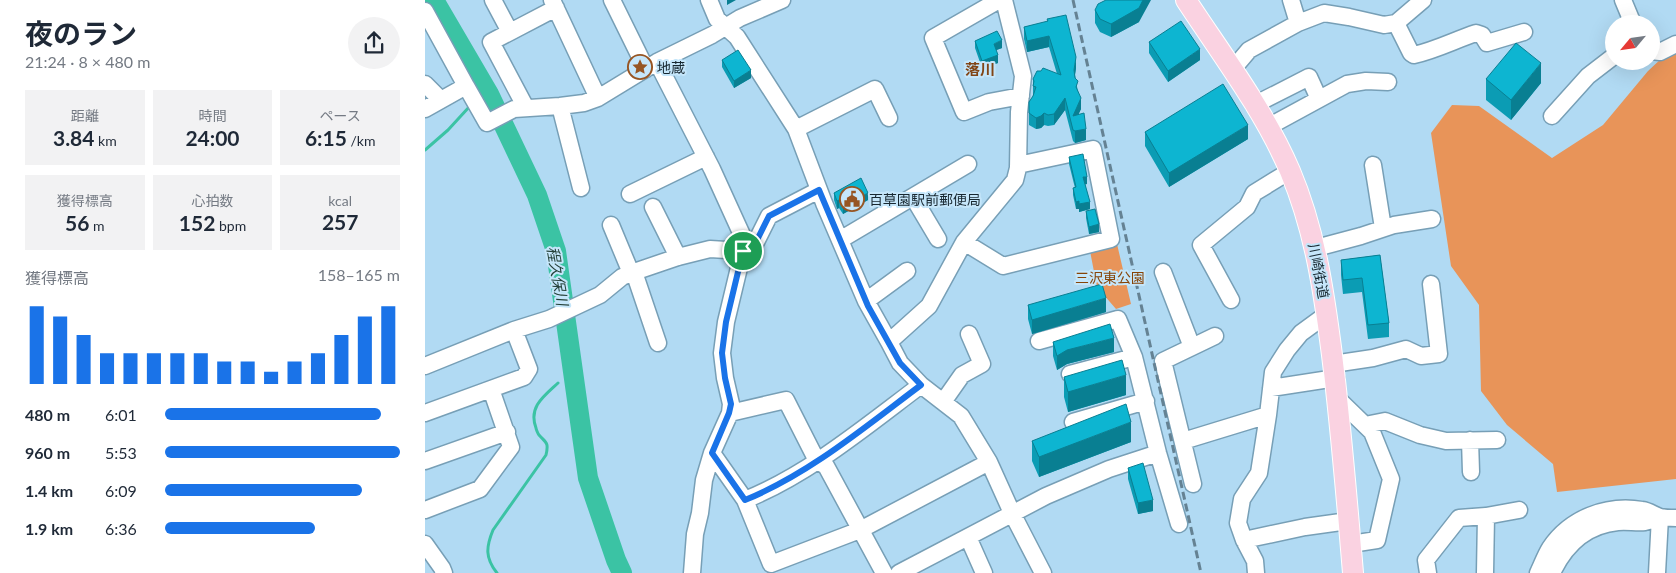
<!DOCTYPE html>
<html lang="ja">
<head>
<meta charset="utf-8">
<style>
	body { margin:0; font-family:Lato,"Noto Sans JP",sans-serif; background:#f2f2f3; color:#1f2937; height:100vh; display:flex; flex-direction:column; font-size:19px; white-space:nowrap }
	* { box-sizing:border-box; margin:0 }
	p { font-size:16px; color:#747a83 }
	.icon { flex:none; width:28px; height:28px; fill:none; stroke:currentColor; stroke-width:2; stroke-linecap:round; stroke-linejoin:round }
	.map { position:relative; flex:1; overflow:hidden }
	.sheet { display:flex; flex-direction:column; background:#fff; width:425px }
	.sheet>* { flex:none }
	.needle { width:32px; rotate:241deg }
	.controls { position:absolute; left:1180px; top:15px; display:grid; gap:10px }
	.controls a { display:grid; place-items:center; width:55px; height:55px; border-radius:50%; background:#fff; box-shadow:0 5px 20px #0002; font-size:25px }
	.pin { position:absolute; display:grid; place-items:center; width:42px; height:42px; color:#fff; margin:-21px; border:2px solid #fff; border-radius:50%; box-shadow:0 1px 5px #0007 }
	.round { display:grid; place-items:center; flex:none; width:52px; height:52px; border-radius:26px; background:#f2f2f3 }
	.summary { display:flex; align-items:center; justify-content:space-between; height:85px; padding:0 25px }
	h1 { font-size:28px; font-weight:700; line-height:38px }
	.figures { display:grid; grid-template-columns:repeat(3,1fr); gap:8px; height:85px; padding:5px 25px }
	.figures div { display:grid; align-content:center; border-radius:0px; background:#f2f2f3; text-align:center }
	.figures b { font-size:21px; font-weight:700 }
	.figures small { font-size:14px; font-weight:400 }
	.figures p { font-size:14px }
	.chart { height:140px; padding:10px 25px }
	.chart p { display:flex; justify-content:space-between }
	.chart svg { width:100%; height:90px; margin-top:5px; stroke:#1a73e8; stroke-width:6 }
	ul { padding:0 25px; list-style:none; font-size:16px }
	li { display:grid; grid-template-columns:80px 60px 1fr; align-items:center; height:38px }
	li i { height:12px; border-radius:6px; background:#1a73e8 }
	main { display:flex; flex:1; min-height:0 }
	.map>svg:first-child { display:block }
	.green { fill:#e89459 }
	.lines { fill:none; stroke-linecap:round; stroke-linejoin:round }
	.stream { stroke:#3bc3a4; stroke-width:3 }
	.river { stroke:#3bc3a4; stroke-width:20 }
	.minor-casing { stroke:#779fb6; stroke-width:19 }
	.major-casing { stroke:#fff; stroke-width:22 }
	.minor { stroke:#fff; stroke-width:16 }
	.major { stroke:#fad2e1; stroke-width:20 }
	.rail { stroke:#658293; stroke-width:3; stroke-dasharray:8 4; stroke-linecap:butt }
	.wall { fill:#0b9cb4 }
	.shaded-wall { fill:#097f92 }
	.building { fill:#0db5d1; stroke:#097f92 }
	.route-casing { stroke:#fff; stroke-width:10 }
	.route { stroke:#1a73e8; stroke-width:6 }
	.labels { text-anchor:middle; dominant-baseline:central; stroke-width:4; stroke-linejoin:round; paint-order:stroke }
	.poi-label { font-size:14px; fill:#182831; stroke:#c5e6fa; text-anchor:start }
	.street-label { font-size:14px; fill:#182831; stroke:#c5e6fa }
	.park-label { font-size:14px; fill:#864408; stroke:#c5e6fa }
	.neighbourhood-label { font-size:15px; font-weight:bold; fill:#814516; stroke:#c5e6fa }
	.water-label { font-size:15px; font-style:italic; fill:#254139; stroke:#c5e6fa }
</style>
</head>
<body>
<main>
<section class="sheet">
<div class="summary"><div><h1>夜のラン</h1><p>21:24 · 8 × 480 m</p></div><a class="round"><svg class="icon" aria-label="share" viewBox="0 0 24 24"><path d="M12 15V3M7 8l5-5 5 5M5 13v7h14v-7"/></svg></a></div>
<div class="figures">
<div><p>距離</p><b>3.84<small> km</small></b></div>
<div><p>時間</p><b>24:00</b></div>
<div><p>ペース</p><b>6:15<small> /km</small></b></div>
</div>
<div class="figures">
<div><p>獲得標高</p><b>56<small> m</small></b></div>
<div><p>心拍数</p><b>152<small> bpm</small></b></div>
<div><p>kcal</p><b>257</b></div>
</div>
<div class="chart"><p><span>獲得標高</span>158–165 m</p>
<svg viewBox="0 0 160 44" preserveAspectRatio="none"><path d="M5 44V6M15 44V11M25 44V20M35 44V29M45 44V29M55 44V29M65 44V29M75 44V29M85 44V33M95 44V33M105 44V38M115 44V33M125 44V29M135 44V20M145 44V11M155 44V6"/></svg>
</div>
<ul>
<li><b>480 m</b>6:01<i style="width:92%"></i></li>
<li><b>960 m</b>5:53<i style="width:100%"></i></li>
<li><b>1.4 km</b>6:09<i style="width:84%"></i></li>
<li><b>1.9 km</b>6:36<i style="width:64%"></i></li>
</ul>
</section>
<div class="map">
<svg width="1251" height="573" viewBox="0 0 1251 573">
	<rect width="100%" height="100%" fill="#b1daf3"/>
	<path class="green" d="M1251,45V479L1132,492L1128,464L1082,425L1056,391L1054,305L1026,266L1006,133L1027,105L1054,106L1127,158L1178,125L1223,71Z
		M692,244L706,304L691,309L672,287L665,251Z"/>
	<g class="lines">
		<path class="stream" d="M55,96L61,90
			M0,150L23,130L45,106
			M144,385L149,384
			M72,573C60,558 61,547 68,530L121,455C124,442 121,443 114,435C113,434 111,429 111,428C103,407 119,396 133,383"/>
		<path class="river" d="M9,0L64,94L112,195L131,251L163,478L191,560L197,573"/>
		<defs>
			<path id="minor" d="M68,0L85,32
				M127,0L173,98
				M187,0L221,69
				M284,0L292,19L312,37L371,129L399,203L441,301L464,342
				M574,0L508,38L539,112L564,102L596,96
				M579,0L598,76L594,112L593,168L590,180L539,242L504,306L464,342L475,363L496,385L536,416L564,462L587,513L618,573
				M866,0L873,23
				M1198,0L1208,24
				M0,11L41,86
				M971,23L986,53L989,55C1011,50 1030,40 1051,33L1057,35L1062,43L1099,32
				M1226,51L1235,52L1251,44
				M807,70L824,50L873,23L899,13L924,17L959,25L971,23L998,0
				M0,84L15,99
				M829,105L884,77L894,99
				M135,106L156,188
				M101,108L66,42L131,8
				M0,109L41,86L62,123L89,109L135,106L159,103L173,98L232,62L287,35L315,18L357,0
				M1127,116L1163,76L1189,56
				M843,127L922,84L941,81L963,82
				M371,129L450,89L464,118
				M948,165L958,228
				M205,194L281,157
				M488,197L513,239
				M228,207L253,257
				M186,225L206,273
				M415,240L543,164
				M539,242L578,266L686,239L668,149L593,165
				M891,248L936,236L969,225L1007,219
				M209,272L233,343
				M738,272L767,347
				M806,300L776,245L822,207L829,193L865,171
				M441,301L482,271
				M614,341L693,319L709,357L733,453L754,524
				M908,364L948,358L981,349L996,356L1014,354L1006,284
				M0,366L89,330L124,319L175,295L197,277L206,273L253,257L285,249L318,251L317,235L287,169L232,62
				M645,374L709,357
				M846,388L911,378
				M912,398L947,432L966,479L952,540L926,544
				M518,402L537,375L557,364L544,334
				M0,413L99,377L104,369L89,330
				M305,413L361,400L392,461L401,466L459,573
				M648,422L721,401
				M940,425L960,421L995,435L1021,441L1072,440
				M1045,440L1046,472
				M758,441L843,415L848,372L862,350L876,333L902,314
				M287,453L320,500L346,564L435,530L564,462
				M0,461L82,432
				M768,484L738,361L790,336
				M320,500C384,474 440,427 496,385
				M0,510L55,489L86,447L66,389
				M543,537L559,573
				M819,540L880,527L923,521
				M0,544L17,568L19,573
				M267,573L270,534L275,513L279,480L287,453L305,413L306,404L300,378L297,353L301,322L318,251L331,242L344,216L394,190
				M474,573L621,496L684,469L733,453
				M831,573L830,561L819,540L813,523L817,499L834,473L843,415
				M1003,573L1001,560L1034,518L1061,516L1094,510
				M1060,573L1061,516
				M1113,573C1117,565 1120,556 1125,548C1145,518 1182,504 1217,510C1224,511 1229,515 1235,517C1240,518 1246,518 1251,518
				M1127,573C1140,545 1161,525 1193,522C1202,521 1212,523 1220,522C1225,521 1230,518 1235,517
				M1232,573L1235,517"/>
			<path id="major" d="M761,0C797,55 839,110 865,171C890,230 899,292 907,355C916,427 922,500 928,573"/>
		</defs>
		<use href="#minor" class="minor-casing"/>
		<use href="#major" class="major-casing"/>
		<use href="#minor" class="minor"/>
		<use href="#major" class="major"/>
		<path class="rail" d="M648,0L776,573"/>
	</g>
	<path class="wall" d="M670,10L714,22L686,37L675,32L670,23Z
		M622,19L651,68L650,75L656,109L653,114L661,140L650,143L648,141L640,110L629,125L623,126L619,125L616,128L611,129L604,125V102L608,97V79L632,74L624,47L602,52L599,39V27L622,22Z
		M550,41L577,48L571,50L573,63L557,68L550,48Z
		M724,42L775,60L743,82L724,53Z
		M297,60L326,78L309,88L297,67Z
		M1061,79L1116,83L1086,120L1061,100Z
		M720,132L823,139L744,187L720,146Z
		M644,157L662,184H660L665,209L654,212V209H651L648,195V188H650L644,164Z
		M409,193L443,200L418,214L414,208L412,209L409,200Z
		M661,211L674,232L664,234L661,218Z
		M955,255L964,323V337L943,339L937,292L918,294L916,275V260Z
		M603,305L681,312L607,334L603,319Z
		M628,342L689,352L642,364L632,370L628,356Z
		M639,377L701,395L643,412L639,397Z
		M607,441L706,442L614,477L607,461Z
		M703,468L728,511L713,514L703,479Z"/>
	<path class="shaded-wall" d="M302,0H311L302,5Z
		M718,0H726L714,22L686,37V24Z
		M624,36V47L602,52V41Z
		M577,40V48L569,51V44Z
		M775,49V60L743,82V71Z
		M573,55V63L557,68V61Z
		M651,57V68L649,81V70Z
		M1116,63V83L1086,120V100Z
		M326,70V78L309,88V81Z
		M640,98V110L629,125V114Z
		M656,98V109L648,127V116Z
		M619,113V125L616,128L611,129V118Z
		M823,125V139L744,187V173Z
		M661,129V140L650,143V131Z
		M658,177H662V184L658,185Z
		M443,193V200L418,214V206Z
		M414,200V208L412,209V201Z
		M654,201V209H651V202Z
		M665,202V209L654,212V204Z
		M674,224V232L664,234V227Z
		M681,298V312L607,334V320Z
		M689,338V352L642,364L632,370V356L642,350Z
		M701,375V395L643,412V392Z
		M706,422V442L614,477V457Z
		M728,500V511L713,514V503Z"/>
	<path class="building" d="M681,0H718L714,8L686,24L675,19L670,10L673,4Z
		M641,15L651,57L649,70L650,78L653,81L651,87L656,98L648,116L659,113L661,129L650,131L648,130L640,98L629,114L623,115L619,113L616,116L611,118L604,113V102L608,96L611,87L608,86L609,81L608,79L612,71H616L618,68L636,75L624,36L602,41L599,27L623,21L622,19Z
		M756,21L775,49L743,71L724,42Z
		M572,31L577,40L569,44L573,55L557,61L550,41Z
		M1091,43L1116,63L1086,100L1061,79Z
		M313,50L326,70L309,81L297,60Z
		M798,84L823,125L744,173L720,132Z
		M658,154L662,177H658L665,202L654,204V201L651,202L648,188L651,187L644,157Z
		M436,178L443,193L418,206L414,200L412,201L409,193Z
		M670,209L674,224L664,227L661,211Z
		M955,255L964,323L943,325L937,278L918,280L916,260Z
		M677,284L681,298L607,320L603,305Z
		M685,324L689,338L642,350L632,356L628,342Z
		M697,360L701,375L643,392L639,377Z
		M701,404L706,422L614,457L607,441Z
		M718,463L728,500L713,503L703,468Z"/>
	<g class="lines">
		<defs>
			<path id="route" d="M394,190L443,306L475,363L496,385C440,427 384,474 320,500L287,453L304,413L306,404L300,378L297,353L301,322L318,251L331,242L344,216Z"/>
		</defs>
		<use href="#route" class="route-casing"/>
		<use href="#route" class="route"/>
	</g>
	<defs>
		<symbol id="sight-ring" viewBox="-11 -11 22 22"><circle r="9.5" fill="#c5e6fa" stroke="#975523" stroke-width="1.5"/><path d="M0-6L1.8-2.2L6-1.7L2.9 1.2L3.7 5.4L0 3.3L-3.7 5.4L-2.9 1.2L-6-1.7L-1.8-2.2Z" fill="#975523"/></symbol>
		<symbol id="civic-ring" viewBox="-11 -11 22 22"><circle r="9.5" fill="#c5e6fa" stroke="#975523" stroke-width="1.5"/><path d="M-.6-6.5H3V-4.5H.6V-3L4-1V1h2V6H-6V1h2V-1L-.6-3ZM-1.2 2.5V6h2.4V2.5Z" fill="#975523"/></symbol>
	</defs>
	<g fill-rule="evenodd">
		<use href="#sight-ring" x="201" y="53" width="28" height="28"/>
		<use href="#civic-ring" x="413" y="185" width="28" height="28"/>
	</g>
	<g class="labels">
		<g class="poi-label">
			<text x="232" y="67">地蔵</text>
			<text x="444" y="199">百草園駅前郵便局</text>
		</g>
		<g class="street-label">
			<text transform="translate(894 271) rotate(79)">川崎街道</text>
		</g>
		<g class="park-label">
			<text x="685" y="277">三沢東公園</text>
		</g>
		<g class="neighbourhood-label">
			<text x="555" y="69">落川</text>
		</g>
		<g class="water-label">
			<text transform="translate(133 276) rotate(80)">程久保川</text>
		</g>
	</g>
</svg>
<div class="controls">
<a><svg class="needle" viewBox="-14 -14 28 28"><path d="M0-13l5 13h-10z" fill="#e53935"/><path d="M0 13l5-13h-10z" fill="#747a83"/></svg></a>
</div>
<div class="pin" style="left:318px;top:251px;background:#1e9e55"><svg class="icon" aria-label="arrive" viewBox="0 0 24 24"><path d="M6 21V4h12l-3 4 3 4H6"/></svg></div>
</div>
</main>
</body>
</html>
